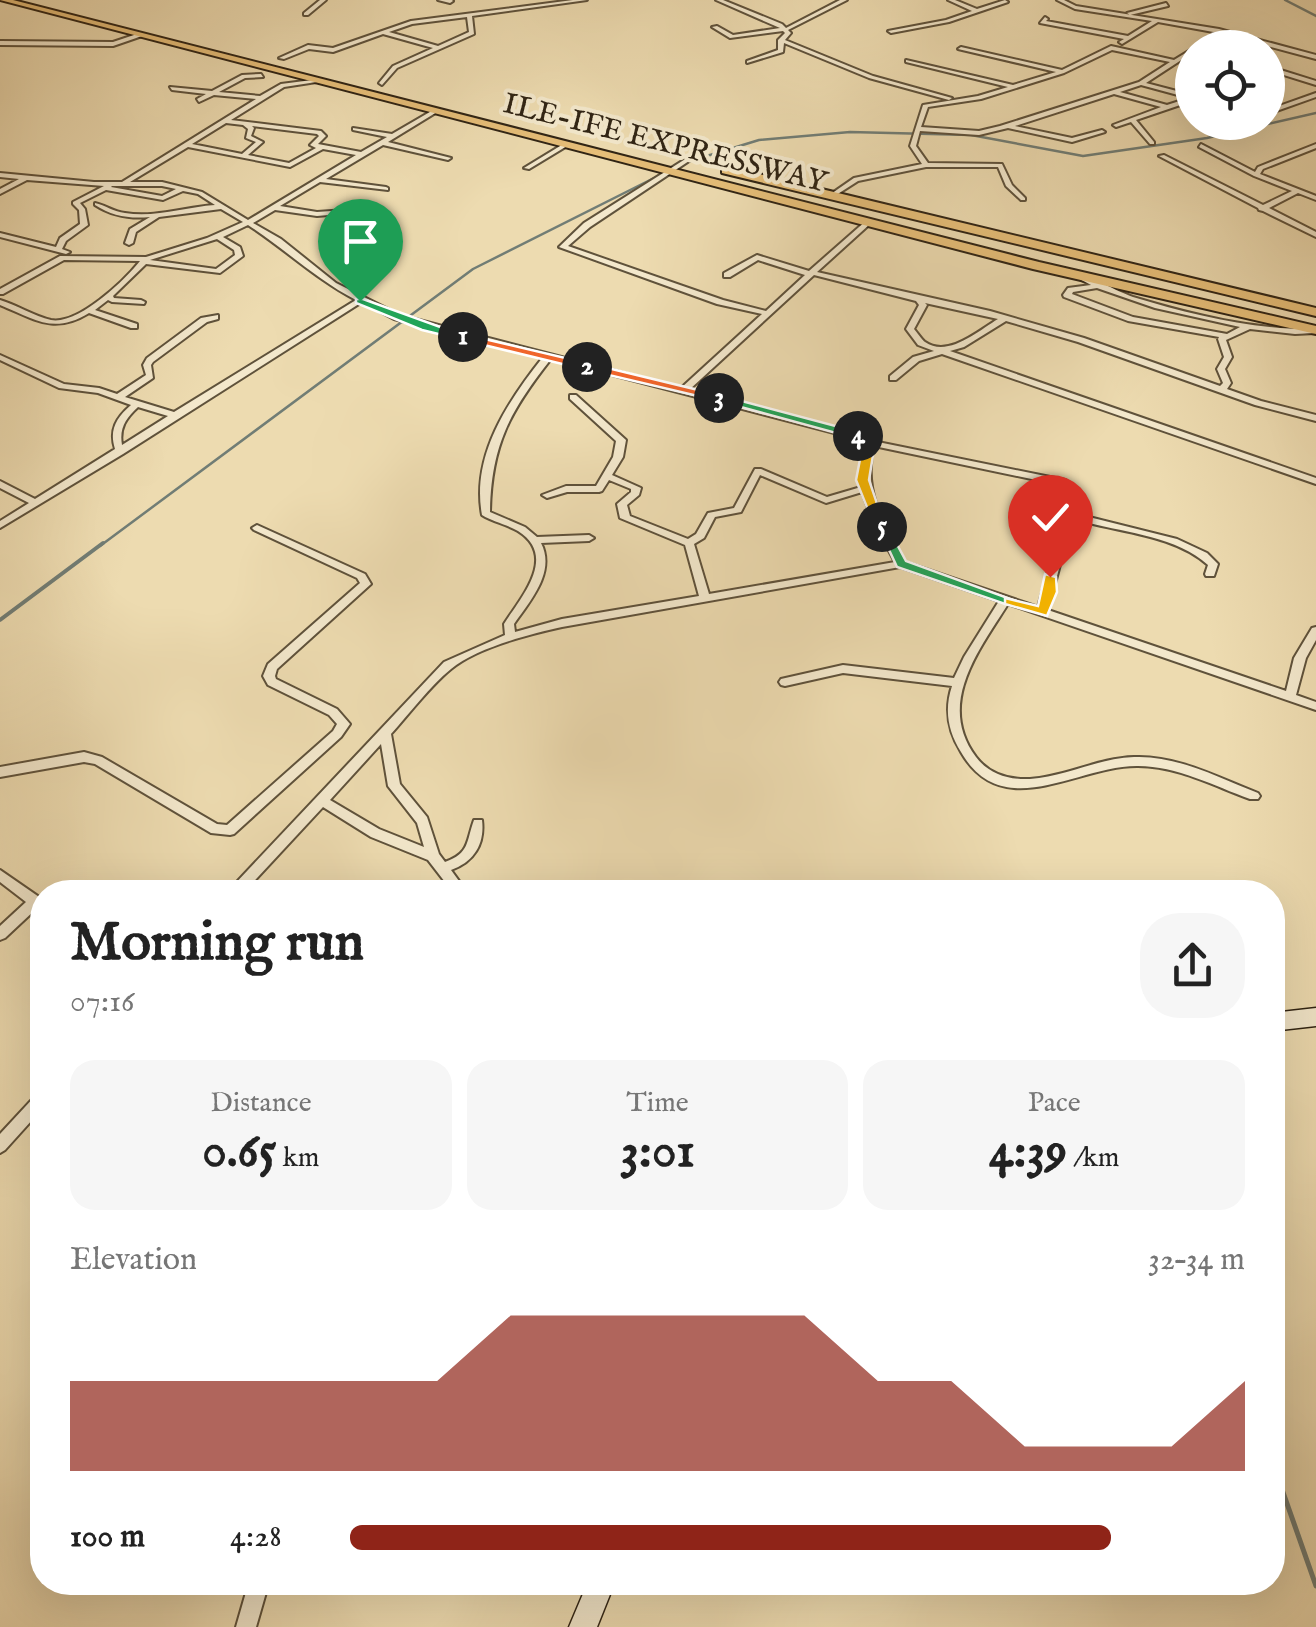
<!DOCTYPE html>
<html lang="en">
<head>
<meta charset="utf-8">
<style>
	body { margin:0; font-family:"IM FELL English",serif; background:#f6f6f6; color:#222; height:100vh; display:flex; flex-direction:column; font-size:38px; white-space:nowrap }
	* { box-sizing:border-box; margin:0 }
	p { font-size:32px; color:#767676 }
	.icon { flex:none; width:55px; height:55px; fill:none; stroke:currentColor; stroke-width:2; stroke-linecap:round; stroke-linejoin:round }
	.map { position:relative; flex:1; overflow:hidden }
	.panel { position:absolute; left:30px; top:880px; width:1255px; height:715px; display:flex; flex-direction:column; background:#fff; border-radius:40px; box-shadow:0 10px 40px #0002 }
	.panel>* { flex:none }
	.buttons { position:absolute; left:1175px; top:30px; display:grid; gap:20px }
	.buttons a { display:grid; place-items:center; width:110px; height:110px; border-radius:50%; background:#fff; box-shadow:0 10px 40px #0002; font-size:50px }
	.pin { position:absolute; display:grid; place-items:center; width:85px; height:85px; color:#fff; margin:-102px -42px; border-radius:50% 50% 50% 0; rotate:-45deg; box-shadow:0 0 10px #0007 }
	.pin .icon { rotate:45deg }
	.km { position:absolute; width:50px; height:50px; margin:-25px; border-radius:50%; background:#222; color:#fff; font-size:28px; line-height:50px; text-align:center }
	.round { display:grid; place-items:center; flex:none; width:105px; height:105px; border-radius:40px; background:#f6f6f6 }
	.summary { display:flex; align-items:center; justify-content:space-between; height:170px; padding:0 40px }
	h1 { font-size:55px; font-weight:700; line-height:75px }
	.figures { display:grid; grid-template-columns:repeat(3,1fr); gap:15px; height:170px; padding:10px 40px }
	.figures div { display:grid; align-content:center; border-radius:25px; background:#f6f6f6; text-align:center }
	.figures b { font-size:50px; font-weight:700 }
	.figures small { font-size:28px; font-weight:400 }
	.figures p { font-size:28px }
	.chart { height:280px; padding:20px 40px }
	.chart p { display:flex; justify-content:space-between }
	.chart svg { width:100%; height:180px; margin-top:10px; fill:#8f2418; opacity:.7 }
	ul { padding:0 40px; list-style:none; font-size:32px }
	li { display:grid; grid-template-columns:160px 120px 1fr; align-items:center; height:75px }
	li i { height:25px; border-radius:12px; background:#8f2418 }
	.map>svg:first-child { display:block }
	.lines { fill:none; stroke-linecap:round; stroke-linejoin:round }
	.stream-far2 { stroke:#717d75; stroke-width:2.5 }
	.stream-far1 { stroke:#717d75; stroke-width:4 }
	.stream { stroke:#717d75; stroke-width:5 }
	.street-casing { stroke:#5f523b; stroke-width:4 }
	.secondary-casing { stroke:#302414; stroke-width:3 }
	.highway-casing { stroke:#302414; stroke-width:4 }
	.street { fill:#f3e8cc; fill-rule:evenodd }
	.secondary { fill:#f3e8cc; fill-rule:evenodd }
	.highway { fill:#e6be78; fill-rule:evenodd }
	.split-1 { fill:#22a559; stroke:#fff; stroke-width:2.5 }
	.split-2 { fill:#f0652b; stroke:#fff; stroke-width:2.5 }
	.split-3 { fill:#f0652b; stroke:#fff; stroke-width:2.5 }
	.split-4 { fill:#22a559; stroke:#fff; stroke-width:2.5 }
	.split-5 { fill:#f5b400; stroke:#fff; stroke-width:2.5 }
	.split-6 { fill:#22a559; stroke:#fff; stroke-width:2.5 }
	.split-7 { fill:#f5b400; stroke:#fff; stroke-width:2.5 }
	.labels { text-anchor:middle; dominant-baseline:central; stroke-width:8; stroke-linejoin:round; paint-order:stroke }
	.far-street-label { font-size:30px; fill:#302414; stroke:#f3e8cc }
</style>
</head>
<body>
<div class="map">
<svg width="1316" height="1627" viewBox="0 0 1316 1627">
	<rect width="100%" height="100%" fill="#eddbb0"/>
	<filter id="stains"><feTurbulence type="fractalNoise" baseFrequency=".002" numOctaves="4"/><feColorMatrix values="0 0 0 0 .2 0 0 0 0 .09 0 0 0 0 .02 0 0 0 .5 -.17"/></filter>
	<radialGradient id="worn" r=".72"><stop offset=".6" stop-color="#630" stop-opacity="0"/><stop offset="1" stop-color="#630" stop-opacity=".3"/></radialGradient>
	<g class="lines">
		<path class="stream-far2" d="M1285,0L1316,16
			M684,163L759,140L850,132L971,135L1083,156L1207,138L1316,113
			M100,546L473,269L666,172"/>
		<path class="stream-far1" d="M0,620L103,543"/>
		<path class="stream" d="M1272,1461L1316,1586"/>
		<defs>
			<path id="street" d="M320,0H326L308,15H304V13Z
				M438,0H452L453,1L450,3Z
				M573,0H587L472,16L474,34L397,68L382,85L379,83L393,66L433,48L383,34L333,52L309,49L284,59L279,58L308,45L333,48L411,21ZM467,17L469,32L438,46L389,32L412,24Z
				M716,0H723L782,24L786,28L840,0H847L788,30L791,33L785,40L873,76L952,98L949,100L869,78L784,43L783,52L747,63V61L778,50V40L785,33L783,31L730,38L712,27L717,26L733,35L780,28Z
				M948,0H955L977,9L1005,0L1008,2L949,22L891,33L888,31L946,20L972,11Z
				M1057,0H1064L1076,6L1219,29L1316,55V59L1219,33L1158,22L1122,44L1119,42L1124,39L1040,23L1045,17L1048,19L1046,21L1128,36L1152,21L1075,9Z
				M1166,3L1168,6L1130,15L1127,13Z
				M140,33L142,36L113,46L0,45V41L113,42Z
				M1111,46L1174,60L1192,49V53L1146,83L1192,95V101L1136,120L1154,142V144H1150L1131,122L1116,127L1113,125L1161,107L1114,94L1015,126L1072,138L1102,130L1105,132L1072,142L1008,128L979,135L920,131L916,146L928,163L1002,164L1012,185L1025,198V200H1021L1006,186L998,167H926L858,181L833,197L828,196L854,178L922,164L910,146L923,105L978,96L1008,87L906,62V60L1013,85L1056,72L958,49L961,47L1062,70ZM1112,50L1170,62L1139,82L1000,126L979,131L921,127L928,107L981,99L1064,73ZM1141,85L1189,98L1167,105L1120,92Z
				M1268,66L1316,81V85L1268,70Z
				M261,74L263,77L245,78L219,92L260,96L281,84L320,79L323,81L284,87L231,120L321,131L326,136L318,144L361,152L387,137L353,130V128L392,134L435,109L437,112L388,142L451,158L448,160L383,145L326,179L386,187L388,188V190L320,182L280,206L317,212L361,209L363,210V212L317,216L275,210L253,223L281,239L336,283L400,315L681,388L762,314L717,304L559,247L584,223L687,158L690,160L689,161L590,227L568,246L723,300L766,311L805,275L758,260L730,277H724V273L757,255L809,271L867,220L871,222L870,224L817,272L990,311L1084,338L1220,386L1223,383L1217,369L1224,357L1218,339L1219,337L1128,321L1064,297L1063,295L1068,288L1091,285L1076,277V273C1091,276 1116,291 1133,297C1193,315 1254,330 1316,329V333L1295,334L1250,329L1226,340L1232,357L1225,369L1231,383L1227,389L1261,401L1316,415V421L1255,405L1078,342L1006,321L964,347L950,351L1316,478V484L942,354L919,361L896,380H890V376L913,357L934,351L918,345L906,329L919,305L916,301L814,275L689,390L867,436L873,441L1065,480L1070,483L1065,486L874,446C862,490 884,525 905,562L1038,607L1055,546L1074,519L1089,517L1177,539L1207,553L1218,564L1214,576H1206L1205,574L1208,565C1177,537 1128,533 1089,523L1080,524L1065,546L1048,610L1286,691L1294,658L1312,628L1316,627V640L1306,658L1296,695L1316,702V710L1008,604C979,650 936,704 976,757C989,774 1008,780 1030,779C1065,777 1098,758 1134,757C1177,755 1219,778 1258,793L1260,796L1258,799H1250C1214,786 1177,766 1138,766C1078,765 1003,825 961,752C948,731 944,710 952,686L843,673L785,686L781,685L779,682L781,679L843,665L954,678L964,657L999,601L900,567L562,627C530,634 476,648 451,669C430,686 409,714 391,734L400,784L427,817L439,854L445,862C470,853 466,842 474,820H482C485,844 474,862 451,870L459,881L455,892H443L445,882L428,860L371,837L323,807L244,892H230L231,888L444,662L505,635L504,624C522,596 558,556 518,531C506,524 493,522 482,515C471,456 508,401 543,357L394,319L362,302L123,454L0,528V521L29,503L0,488V481L35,499L115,449C109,430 116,418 131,405L98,393L59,388L0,360V355L64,384L99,388L117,394L146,375L143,365L147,358L201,318L218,315V319L207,322L153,362L151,365L153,378L125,397L174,412L356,300C317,280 285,249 248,225L223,237L240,247L243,256L220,273L146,264L113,296L114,298L141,300L145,302L144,304L112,302L108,300L95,310L137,324V328H131L89,313C53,335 35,319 0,305V300C17,305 34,316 51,320C78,325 124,281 140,261L64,260L3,294H0V289L60,256L146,257L207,238L243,222L221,209L159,217L136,232L133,243L129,245L125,243L130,229L150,217C129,219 112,216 95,205V203C105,205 114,212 125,213C155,218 185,207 215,205L198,194L183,191L163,200L106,190L80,203L85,209L88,225L66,241L62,249L70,252L66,254L0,237V233L56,247L60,238L80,224L79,210L73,204V202L104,186L27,180L0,194V189L19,179L0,177V173L94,182H122L256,99L214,95L199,102L197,99L206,94L172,90L170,87L212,91L242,75ZM226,123L243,125L248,129L246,138L256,142L242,154L192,144ZM252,126L317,134L319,136L310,145L316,148L289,163L248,155L263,142L251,136L254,128ZM188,147L290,167L323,149L356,155L248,220L202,192L162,182H130ZM112,186H162L176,189L162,196L111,187ZM217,239L234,250L235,255L216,269L150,260ZM1097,288L1155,308L1240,327L1227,334L1133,317L1072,294L1073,292ZM925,303L998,319C978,331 948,358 925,342C923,341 915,330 914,329L927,305ZM551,359L861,440L865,444L861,460V487L827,497L761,469H755L734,508L708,513L696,534L688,539L630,516L627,505L639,495L641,488L612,475L623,457L626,440L576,395H570V399L616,441L613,457L596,486H566L542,495L547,498L567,492H599L602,491L609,480L631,489V492L617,504L620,518L685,545L699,596L562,619L515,632L514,624C530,601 556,572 541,543L589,541L594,538L589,535L537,537L525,527L490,512C491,445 510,411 551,359ZM138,407L168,416L122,445C119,428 126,418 138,407ZM760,475L826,503L862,492L873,521L895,562L709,594L694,544L704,538L715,517L741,512ZM381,744L388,786L417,823L424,847L379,829L330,800Z
				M1316,93V97L1268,114V110Z
				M565,143L567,146L529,169L524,168Z
				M1201,144L1255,172L1258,167L1316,144V148L1263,169L1260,174L1316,196V200L1298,193L1269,208L1316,232V237L1263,211L1259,210L1258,208L1159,156L1164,155L1263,205L1292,191L1254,176L1199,147Z
				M257,525L365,574L371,584L277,669L275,676L276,679L337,709L350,724L341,737L234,834L230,835L211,833L95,764L84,762L0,777V767L84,752L102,757L217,824L227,825L333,731L337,724L329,715L268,685L263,676L268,664L360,583L357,578L254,530L252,528Z
				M0,870L42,899V911L36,909L5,938L0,940V926L26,902L0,882Z
				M42,1092V1109L5,1150L0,1153V1134L37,1094Z
				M249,1582H269L256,1627H236Z"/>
			<path id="secondary" d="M1316,1008V1026L1272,1031V1013Z
				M588,1582H615L597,1627H569Z"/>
			<path id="highway" d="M0,0H13L1039,262L1316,326V334L1033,269Z
				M726,166L1316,308V316L722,173V167Z"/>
		</defs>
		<use href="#street" class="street-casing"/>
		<use href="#secondary" class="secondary-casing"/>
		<use href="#highway" class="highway-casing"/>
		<use href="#street" class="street"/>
		<use href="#secondary" class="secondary"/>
		<use href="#highway" class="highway"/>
	</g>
	<path class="split-1" d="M356,299H363L468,337L463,340L422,330L356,303Z"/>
	<path class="split-2" d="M463,334L591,364L592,367L587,370L459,339Z"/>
	<path class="split-3" d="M587,363L723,396L725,398L719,401L583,369Z"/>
	<path class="split-4" d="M719,395L862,433L864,436L858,439L715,400Z"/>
	<path class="split-5" d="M854,433H862L875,443L869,480L886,530L875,527L856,480L863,444L854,438Z"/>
	<path class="split-6" d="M877,524H886L906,561L1016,601L1005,604L897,567Z"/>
	<path class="split-7" d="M1045,574L1056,577L1057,592L1047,616L1005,604V598L1038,606Z"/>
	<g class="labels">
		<g class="far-street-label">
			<text transform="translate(665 144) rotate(14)">ILE-IFE EXPRESSWAY</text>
		</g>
	</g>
	<rect width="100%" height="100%" filter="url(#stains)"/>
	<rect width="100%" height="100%" fill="url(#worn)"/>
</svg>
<div class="buttons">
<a><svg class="icon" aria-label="locate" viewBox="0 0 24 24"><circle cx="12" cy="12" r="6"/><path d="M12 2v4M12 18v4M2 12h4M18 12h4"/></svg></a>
</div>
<div class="pin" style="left:360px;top:301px;background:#1e9e55"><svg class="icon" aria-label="arrive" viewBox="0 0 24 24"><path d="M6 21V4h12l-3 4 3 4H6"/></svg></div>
<div class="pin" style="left:1050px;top:577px;background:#d93025"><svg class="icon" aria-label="check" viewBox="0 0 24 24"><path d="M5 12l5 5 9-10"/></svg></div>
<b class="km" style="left:463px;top:337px">1</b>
<b class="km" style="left:587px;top:367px">2</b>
<b class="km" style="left:719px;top:398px">3</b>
<b class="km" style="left:858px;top:436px">4</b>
<b class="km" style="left:882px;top:527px">5</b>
<section class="panel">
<div class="summary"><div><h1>Morning run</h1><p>07:16</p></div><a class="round"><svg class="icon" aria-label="share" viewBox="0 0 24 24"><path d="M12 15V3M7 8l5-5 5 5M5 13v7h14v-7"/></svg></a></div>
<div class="figures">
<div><p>Distance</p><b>0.65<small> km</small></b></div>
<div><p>Time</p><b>3:01</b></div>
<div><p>Pace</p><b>4:39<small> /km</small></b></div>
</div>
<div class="chart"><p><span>Elevation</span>32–34 m</p>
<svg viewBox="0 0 160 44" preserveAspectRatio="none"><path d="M0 44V22L10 22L20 22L30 22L40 22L50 22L60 6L70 6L80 6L90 6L100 6L110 22L120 22L130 38L140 38L150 38L160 22V44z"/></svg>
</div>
<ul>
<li><b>100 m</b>4:28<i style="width:85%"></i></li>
</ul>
</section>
</div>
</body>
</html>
